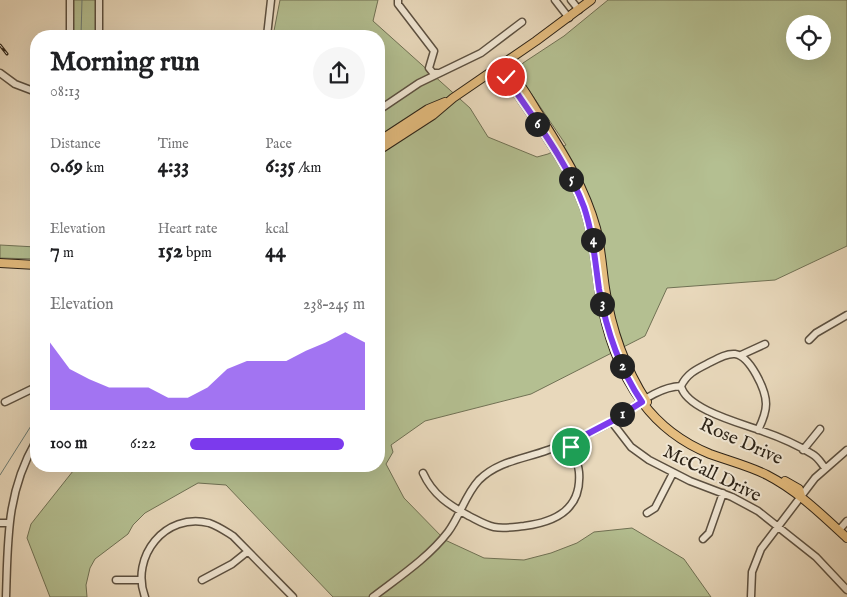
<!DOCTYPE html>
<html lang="en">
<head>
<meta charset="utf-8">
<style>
	body { margin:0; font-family:"IM FELL English",serif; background:#f6f6f6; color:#202124; height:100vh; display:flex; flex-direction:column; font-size:19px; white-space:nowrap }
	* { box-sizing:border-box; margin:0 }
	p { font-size:16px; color:#757577 }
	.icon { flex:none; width:28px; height:28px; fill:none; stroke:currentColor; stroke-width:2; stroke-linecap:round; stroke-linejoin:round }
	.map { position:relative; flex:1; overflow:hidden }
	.sheet { position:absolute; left:30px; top:30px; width:355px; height:442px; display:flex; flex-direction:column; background:#fff; border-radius:20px; box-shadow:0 5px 20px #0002 }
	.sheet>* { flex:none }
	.tools { position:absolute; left:786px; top:15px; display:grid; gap:10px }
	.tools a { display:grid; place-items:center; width:45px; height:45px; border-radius:50%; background:#fff; box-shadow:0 5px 20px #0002; font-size:25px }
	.pin { position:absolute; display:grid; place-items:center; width:42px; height:42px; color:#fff; margin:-21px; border:2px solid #fff; border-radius:50%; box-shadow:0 1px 5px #0007 }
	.km { position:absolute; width:25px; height:25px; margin:-12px; border-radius:50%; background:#222; color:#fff; font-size:14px; line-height:25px; text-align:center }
	.round { display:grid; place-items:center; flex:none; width:52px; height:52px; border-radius:26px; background:#f6f6f6 }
	.overview { display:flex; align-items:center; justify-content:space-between; height:85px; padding:0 20px }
	h1 { font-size:28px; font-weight:700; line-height:38px }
	.metrics { display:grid; grid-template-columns:repeat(3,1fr); gap:8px; height:85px; padding:5px 20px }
	.metrics div { display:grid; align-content:center }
	.metrics b { font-size:21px; font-weight:700 }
	.metrics small { font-size:14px; font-weight:400 }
	.metrics p { font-size:14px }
	.chart { height:140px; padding:10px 20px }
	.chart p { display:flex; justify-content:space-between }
	.chart svg { width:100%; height:90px; margin-top:5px; fill:#7c3aed; opacity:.7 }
	ul { padding:0 20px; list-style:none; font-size:16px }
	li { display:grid; grid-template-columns:80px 60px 1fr; align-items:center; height:38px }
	li i { height:12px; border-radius:6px; background:#7c3aed }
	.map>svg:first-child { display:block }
	.green { fill:#b4bf91; stroke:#707154; fill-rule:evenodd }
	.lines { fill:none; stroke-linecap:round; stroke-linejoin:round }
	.stream { stroke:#6d7d76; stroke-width:1 }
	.minor-casing { stroke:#5c5040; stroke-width:9 }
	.major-casing { stroke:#2d2317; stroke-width:10 }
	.minor { stroke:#f0e6d3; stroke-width:6 }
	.major { stroke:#e4bc7e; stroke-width:8 }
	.rail-casing { stroke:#2d2317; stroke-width:3 }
	.rail { stroke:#f0e6d3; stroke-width:1; stroke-dasharray:4; stroke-linecap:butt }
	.route-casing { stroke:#fff; stroke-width:10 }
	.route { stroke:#7c3aed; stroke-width:6 }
	.labels { text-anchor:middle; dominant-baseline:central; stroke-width:4; stroke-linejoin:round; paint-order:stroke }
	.street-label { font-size:19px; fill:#2d2317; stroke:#f0e6d3 }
</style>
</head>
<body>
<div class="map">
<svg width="847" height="597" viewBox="0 0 847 597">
	<rect width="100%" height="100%" fill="#e8d8bb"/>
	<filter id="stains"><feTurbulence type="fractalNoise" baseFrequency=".004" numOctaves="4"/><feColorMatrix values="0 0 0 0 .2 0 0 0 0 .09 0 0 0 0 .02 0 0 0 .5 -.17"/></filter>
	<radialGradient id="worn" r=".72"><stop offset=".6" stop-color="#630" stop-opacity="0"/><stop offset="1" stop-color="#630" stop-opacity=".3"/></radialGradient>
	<path class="green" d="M72,0H96V36H72Z
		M280,0H378L373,21L470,108L488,137L537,157L548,154L566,145L520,77L519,69L523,63L564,36L608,0H847V246L775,280L667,288L645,336L531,394L425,421L391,445L393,452L386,464L404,498L445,540L484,558L524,560L551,553L577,543L594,532L632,528L684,559L711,597H333L226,485L198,483L145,513L133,525L128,534L95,559L90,568L86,585L87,597H50L27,538L31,524L77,466H379V36H273ZM795,24H822V51H795Z
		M0,245L36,247V259L0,258Z"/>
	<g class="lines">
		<path class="stream" d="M81,36L82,0
			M0,475L36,418"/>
		<defs>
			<path id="minor" d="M398,0V4L434,51L429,68L433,73H437
				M555,0L569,18
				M571,0L579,10
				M70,36V0
				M99,36V0
				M267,36L271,0
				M0,73L15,84L36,92
				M379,110L419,83L481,53L522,22
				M809,340L816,333L847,315
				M741,355L765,344
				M681,386C686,409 740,423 759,430C777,436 796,444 812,454C818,457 821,463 825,468
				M681,386C687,374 695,370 707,364C715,360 726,353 735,354C750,356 766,390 766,404C766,413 762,422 758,430
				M5,402L36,387
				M611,421L631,447L649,460L690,481L732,497L758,511L816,557L847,590
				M803,450L820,429
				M423,473C433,495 449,505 469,516C477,520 485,525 494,527C504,529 514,527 524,526C556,522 582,509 579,472C578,462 573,452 570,443
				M647,513L655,508L673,473
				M0,523H9
				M839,530L847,521
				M703,539L709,533L723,493
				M116,580H141
				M202,580L232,564L247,552
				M6,597C8,540 6,493 36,441
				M145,597C130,557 165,512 209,523C218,526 225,531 233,536L293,597
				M373,597C399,577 428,558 448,532C460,516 465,495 479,480C498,461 524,459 548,450C570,443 591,433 611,422C633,409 655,387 681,386
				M751,597L752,572L761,549L815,478L847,450"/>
			<path id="major" d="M502,65L506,71V77C533,118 567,161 584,207C593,234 595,261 599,289C605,328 618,370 642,402C659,425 683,443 710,454C729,461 749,466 767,475C798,491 822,515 847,538
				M506,71C517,76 531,102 538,113C561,150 584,185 596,228C601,248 602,268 605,288C611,328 625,368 647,402
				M379,141L428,109L445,102
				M379,150L433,115L453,98L536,41L591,0
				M0,263L36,265
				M785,481L799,489L801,496"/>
		</defs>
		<use href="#minor" class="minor-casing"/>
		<use href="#major" class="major-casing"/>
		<use href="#minor" class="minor"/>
		<use href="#major" class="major"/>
		<defs>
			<path id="rail" d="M0,45L7,54"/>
		</defs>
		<use href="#rail" class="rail-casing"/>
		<use href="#rail" class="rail"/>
	</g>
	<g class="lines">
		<defs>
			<path id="route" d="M506,77C533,118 567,161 584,207C593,234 595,261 599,289C606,329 619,368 642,402L612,421L570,443L571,447"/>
		</defs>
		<use href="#route" class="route-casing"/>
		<use href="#route" class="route"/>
	</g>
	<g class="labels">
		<g class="street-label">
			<text transform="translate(741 442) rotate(24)">Rose Drive</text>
			<text transform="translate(712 474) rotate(26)">McCall Drive</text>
		</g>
	</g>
	<rect width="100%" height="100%" filter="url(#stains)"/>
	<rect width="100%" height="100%" fill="url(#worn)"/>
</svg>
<div class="tools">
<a><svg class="icon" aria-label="locate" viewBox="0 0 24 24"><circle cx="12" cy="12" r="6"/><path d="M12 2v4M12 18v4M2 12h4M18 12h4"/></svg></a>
</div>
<div class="pin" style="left:571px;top:447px;background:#1e9e55"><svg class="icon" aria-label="arrive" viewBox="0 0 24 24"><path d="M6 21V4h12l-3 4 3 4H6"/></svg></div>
<div class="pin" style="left:506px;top:77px;background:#d93025"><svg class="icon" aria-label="check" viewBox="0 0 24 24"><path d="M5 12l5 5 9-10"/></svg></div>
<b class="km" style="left:622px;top:414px">1</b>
<b class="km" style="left:622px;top:366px">2</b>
<b class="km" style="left:602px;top:304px">3</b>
<b class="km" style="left:593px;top:240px">4</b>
<b class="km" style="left:571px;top:179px">5</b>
<b class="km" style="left:537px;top:124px">6</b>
<section class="sheet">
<div class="overview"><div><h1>Morning run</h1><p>08:13</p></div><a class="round"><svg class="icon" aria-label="share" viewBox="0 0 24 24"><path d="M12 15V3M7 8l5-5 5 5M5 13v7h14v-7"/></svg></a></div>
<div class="metrics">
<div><p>Distance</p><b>0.69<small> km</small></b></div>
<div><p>Time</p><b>4:33</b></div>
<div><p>Pace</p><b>6:35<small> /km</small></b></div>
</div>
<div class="metrics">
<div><p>Elevation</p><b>7<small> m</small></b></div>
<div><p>Heart rate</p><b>152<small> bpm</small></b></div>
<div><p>kcal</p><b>44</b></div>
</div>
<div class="chart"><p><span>Elevation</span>238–245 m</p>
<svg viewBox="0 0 160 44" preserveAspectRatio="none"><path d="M0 44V11L10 24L20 29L30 33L40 33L50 33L60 38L70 38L80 33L90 24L100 20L110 20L120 20L130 15L140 11L150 6L160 11V44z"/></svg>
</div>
<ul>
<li><b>100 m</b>6:22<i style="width:88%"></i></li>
</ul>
</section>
</div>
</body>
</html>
